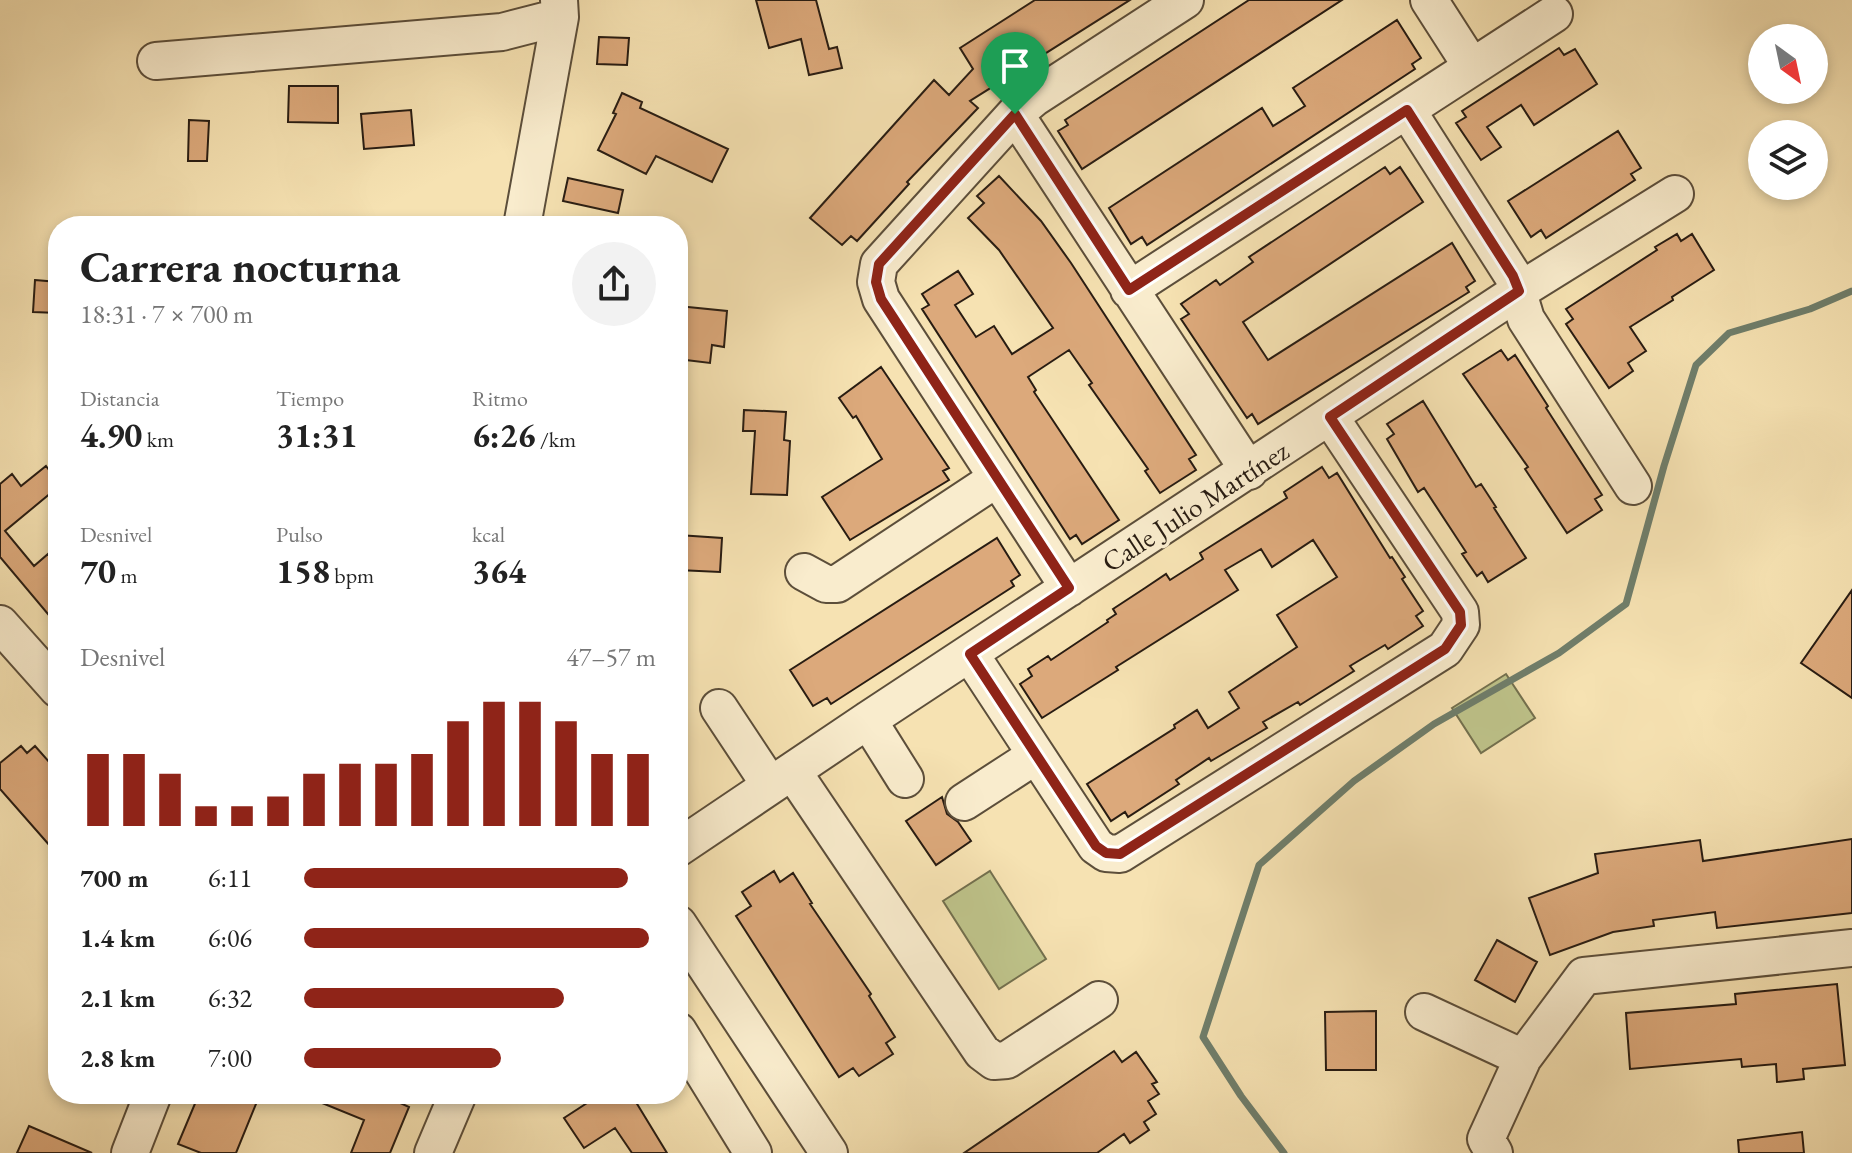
<!DOCTYPE html>
<html lang="es">
<head>
<meta charset="utf-8">
<style>
	body { margin:0; font-family:"EB Garamond",serif; background:#f2f2f2; color:#222; height:100vh; display:flex; flex-direction:column; font-size:30px; white-space:nowrap }
	* { box-sizing:border-box; margin:0 }
	p { font-size:26px; color:#767676 }
	.icon { flex:none; width:44px; height:44px; fill:none; stroke:currentColor; stroke-width:2; stroke-linecap:round; stroke-linejoin:round }
	.map { position:relative; flex:1; overflow:hidden }
	.panel { position:absolute; left:48px; top:216px; width:640px; height:888px; display:flex; flex-direction:column; background:#fff; border-radius:32px; box-shadow:0 4px 12px #0003 }
	.panel>* { flex:none }
	.needle { width:52px; rotate:147deg }
	.buttons { position:absolute; left:1748px; top:24px; display:grid; gap:16px }
	.buttons a { display:grid; place-items:center; width:80px; height:80px; border-radius:50%; background:#fff; box-shadow:0 4px 12px #0003; font-size:40px }
	.pin { position:absolute; display:grid; place-items:center; width:68px; height:68px; color:#fff; margin:-82px -34px; border-radius:50% 50% 50% 0; rotate:-45deg; box-shadow:0 0 8px #0007 }
	.pin .icon { rotate:45deg }
	.round { display:grid; place-items:center; flex:none; width:84px; height:84px; border-radius:42px; background:#f2f2f2 }
	.summary { display:flex; align-items:center; justify-content:space-between; height:136px; padding:0 32px }
	h1 { font-size:44px; font-weight:700; line-height:60px }
	.figures { display:grid; grid-template-columns:repeat(3,1fr); gap:12px; height:136px; padding:8px 32px }
	.figures div { display:grid; align-content:center }
	.figures b { font-size:34px; font-weight:700 }
	.figures small { font-size:22px; font-weight:400 }
	.figures p { font-size:22px }
	.chart { height:224px; padding:16px 32px }
	.chart p { display:flex; justify-content:space-between }
	.chart svg { width:100%; height:144px; margin-top:8px; stroke:#8f2418; stroke-width:6 }
	ul { padding:0 32px; list-style:none; font-size:26px }
	li { display:grid; grid-template-columns:128px 96px 1fr; align-items:center; height:60px }
	li i { height:20px; border-radius:10px; background:#8f2418 }
	.map>svg:first-child { display:block }
	.green { fill:#bec38a; stroke:#73704e; stroke-width:2 }
	.lines { fill:none; stroke-linecap:round; stroke-linejoin:round }
	.stream { stroke:#6f7e6b; stroke-width:7 }
	.building { fill:#dca97b; stroke:#281c12; stroke-width:2 }
	.minor-casing { stroke:#5c4e3a; stroke-width:40 }
	.minor { stroke:#f9eccd; stroke-width:36 }
	.route-casing { stroke:#fff; stroke-width:16 }
	.route { stroke:#8f2418; stroke-width:10 }
	.labels { text-anchor:middle; dominant-baseline:central; stroke-width:7; stroke-linejoin:round; paint-order:stroke }
	.street-label { font-size:28px; fill:#281c12; stroke:#f9eccd }
</style>
</head>
<body>
<div class="map">
<svg width="1852" height="1153" viewBox="0 0 1852 1153">
	<rect width="100%" height="100%" fill="#f6e2b2"/>
	<filter id="stains"><feTurbulence type="fractalNoise" baseFrequency=".0025" numOctaves="4"/><feColorMatrix values="0 0 0 0 .2 0 0 0 0 .09 0 0 0 0 .02 0 0 0 .5 -.17"/></filter>
	<radialGradient id="worn" r=".72"><stop offset=".6" stop-color="#630" stop-opacity="0"/><stop offset="1" stop-color="#630" stop-opacity=".3"/></radialGradient>
	<path class="green" d="M1506,674L1535,718L1481,753L1452,708Z
		M990,871L1046,959L999,989L943,901Z"/>
	<g class="lines">
		<path class="stream" d="M1284,1153L1241,1096L1203,1037L1259,865L1354,781L1434,724L1559,653L1626,604L1664,466L1696,365L1729,333L1810,309L1852,291"/>
	</g>
	<path class="building" d="M756,0H816L829,49L837,47L842,68L809,75L801,39L769,48Z
		M1035,0H1130L970,101L978,108L907,182L909,184L857,241L851,236L842,245L810,218L934,80L949,95L973,69L960,48Z
		M1249,0H1342L1082,169L1058,131L1068,125L1065,120Z
		M1397,20L1421,58L1412,64L1415,69L1147,245L1142,237L1131,244L1109,208L1262,108L1273,126L1305,106L1293,88Z
		M599,37L629,38L627,65L597,64Z
		M1559,48L1564,55L1575,49L1597,84L1534,125L1521,105L1487,127L1501,147L1481,160L1456,123L1466,117L1462,111Z
		M289,86H338V123L288,122Z
		M622,93L642,102L640,108L728,149L712,182L656,156L646,174L598,150L616,114L613,113Z
		M411,110L414,145L364,149L361,114Z
		M189,120L209,121L207,161H188Z
		M1618,131L1641,168L1631,174L1635,180L1546,238L1541,230L1531,237L1508,201Z
		M1385,167L1390,174L1400,167L1423,202L1243,322L1268,360L1452,243L1475,281L1466,287L1469,292L1258,424L1252,414L1247,418L1181,319L1189,314L1181,304L1216,280L1220,285L1253,262L1249,257Z
		M999,176L1041,221L1071,263L1196,455L1189,459L1196,470L1160,493L1145,471L1148,469L1089,385L1092,383L1069,350L1028,377L1036,390L1034,392L1119,520L1082,544L1076,535L1070,539L922,309L929,305L922,294L958,271L973,294L955,305L976,337L994,326L1012,354L1053,328L999,250L968,218L984,203L977,196Z
		M568,178L623,190L618,213L563,201Z
		M1677,234L1681,241L1692,234L1714,270L1672,297L1673,300L1630,327L1646,351L1628,363L1633,371L1609,388L1566,324L1573,319L1566,309L1657,250L1655,247Z
		M35,280L58,282V313L33,312Z
		M678,306L727,311L724,347L712,345L710,363L678,359Z
		M1501,350L1508,360L1515,355L1548,406L1546,408L1602,495L1595,499L1602,510L1567,533L1525,469L1528,467L1463,374Z
		M881,367L949,468L943,471L949,480L850,540L822,497L882,459L856,416L853,418L839,398Z
		M1423,401L1476,487L1481,484L1496,507L1494,508L1526,558L1488,582L1482,572L1477,576L1462,554L1466,552L1424,488L1418,492L1387,439L1394,434L1387,424Z
		M744,410L786,412L784,440L790,441L787,495L751,494L755,431H743Z
		M46,466L58,482V487L5,531L34,566L48,554L58,565V626L0,557V484L12,474L21,486Z
		M1322,467L1329,478L1337,473L1390,558L1392,557L1405,577L1402,579L1423,611L1416,616L1423,626L1388,649L1385,645L1350,666L1354,671L1300,705L1298,702L1263,722L1267,728L1211,761L1209,758L1176,780L1179,784L1128,817L1125,812L1111,821L1087,784L1175,728L1174,725L1197,710L1208,728L1239,708L1229,692L1297,647L1277,615L1337,577L1313,540L1272,567L1261,549L1225,570L1238,590L1116,667L1118,670L1042,718L1020,684L1032,676L1028,669L1048,656L1051,660L1108,622L1107,620L1116,614L1113,609L1145,588L1166,574L1170,580L1203,559L1200,553L1287,498L1284,492Z
		M678,535L722,538L720,572L678,570Z
		M997,538L1020,575L1011,581L1014,586L831,704L827,698L813,706L790,670Z
		M1852,590V698L1801,663Z
		M21,746L27,753L35,746L58,772V855L0,789V763Z
		M942,797L947,814L958,822L971,841L936,865L906,821Z
		M1852,839V913L1717,928L1715,912L1653,920L1654,926L1613,932L1550,955L1529,898L1598,873L1595,854L1700,840L1703,861Z
		M774,871L780,882L793,873L812,903L810,904L871,994L869,996L895,1037L886,1043L893,1054L859,1076L853,1068L839,1077L736,916L751,906L742,892Z
		M1497,940L1537,962L1515,1002L1475,980Z
		M1837,984L1845,1065L1803,1069L1804,1079L1777,1082L1776,1064L1742,1067L1741,1059L1630,1069L1626,1013L1736,1004L1735,994Z
		M1376,1011V1070H1326L1325,1012Z
		M1114,1051L1122,1062L1136,1052L1157,1082L1152,1084L1159,1094L1148,1101L1156,1114L1144,1122L1149,1130L1130,1143L1124,1134L1097,1153H964Z
		M199,1094H260L236,1153H201L178,1144Z
		M300,1094H401L398,1102L409,1107L390,1153H351L364,1120Z
		M601,1094H631L667,1153H632L615,1128L584,1148L564,1118Z
		M29,1126L92,1153H17Z
		M1802,1132L1804,1153H1739L1738,1140Z"/>
	<g class="lines">
		<defs>
			<path id="minor" d="M1429,0L1472,67
				M156,61L502,32L560,17
				M1407,110L1513,276L1526,319L1633,486
				M1015,114L1249,471
				M522,226L560,17L559,0
				M1129,290L1554,14
				M804,572L826,584H837L996,479
				M1069,588L881,299L876,282L879,264L1015,114L1034,98L1185,0
				M0,624L58,689
				M970,654L1096,846L1106,853L1120,854L1445,649L1461,625L1460,612L1330,417
				M719,708L770,785
				M868,720L905,779
				M793,772L982,1052L994,1061L1007,1060L1099,1000
				M964,802L1035,756
				M678,848L868,720L1519,291L1675,194
				M678,924L829,1153
				M1424,1012L1523,1058
				M678,1031L753,1153
				M130,1153L153,1094
				M433,1153L458,1094
				M1494,1153L1486,1139L1523,1058L1584,976L1852,948"/>
		</defs>
		<use href="#minor" class="minor-casing"/>
		<use href="#minor" class="minor"/>
	</g>
	<g class="lines">
		<defs>
			<path id="route" d="M1407,110L1513,276L1519,291L1330,417L1460,612L1461,625L1445,649L1120,854L1106,853L1096,846L970,654L1069,588L881,299L876,282L879,264L1015,114L1129,290Z"/>
		</defs>
		<use href="#route" class="route-casing"/>
		<use href="#route" class="route"/>
	</g>
	<g class="labels">
		<g class="street-label">
			<text transform="translate(1195 506) rotate(-33)">Calle Julio Martínez</text>
		</g>
	</g>
	<rect width="100%" height="100%" filter="url(#stains)"/>
	<rect width="100%" height="100%" fill="url(#worn)"/>
</svg>
<div class="buttons">
<a><svg class="needle" viewBox="-14 -14 28 28"><path d="M0-13l5 13h-10z" fill="#e53935"/><path d="M0 13l5-13h-10z" fill="#767676"/></svg></a>
<a><svg class="icon" aria-label="layers" viewBox="0 0 24 24"><path d="M12 4l9 5-9 5-9-5zM3 14l9 5 9-5"/></svg></a>
</div>
<div class="pin" style="left:1015px;top:114px;background:#1e9e55"><svg class="icon" aria-label="arrive" viewBox="0 0 24 24"><path d="M6 21V4h12l-3 4 3 4H6"/></svg></div>
<section class="panel">
<div class="summary"><div><h1>Carrera nocturna</h1><p>18:31 · 7 × 700 m</p></div><a class="round"><svg class="icon" aria-label="share" viewBox="0 0 24 24"><path d="M12 15V3M7 8l5-5 5 5M5 13v7h14v-7"/></svg></a></div>
<div class="figures">
<div><p>Distancia</p><b>4.90<small> km</small></b></div>
<div><p>Tiempo</p><b>31:31</b></div>
<div><p>Ritmo</p><b>6:26<small> /km</small></b></div>
</div>
<div class="figures">
<div><p>Desnivel</p><b>70<small> m</small></b></div>
<div><p>Pulso</p><b>158<small> bpm</small></b></div>
<div><p>kcal</p><b>364</b></div>
</div>
<div class="chart"><p><span>Desnivel</span>47–57 m</p>
<svg viewBox="0 0 160 44" preserveAspectRatio="none"><path d="M5 44V22M15 44V22M25 44V28M35 44V38M45 44V38M55 44V35M65 44V28M75 44V25M85 44V25M95 44V22M105 44V12M115 44V6M125 44V6M135 44V12M145 44V22M155 44V22"/></svg>
</div>
<ul>
<li><b>700 m</b>6:11<i style="width:92%"></i></li>
<li><b>1.4 km</b>6:06<i style="width:98%"></i></li>
<li><b>2.1 km</b>6:32<i style="width:74%"></i></li>
<li><b>2.8 km</b>7:00<i style="width:56%"></i></li>
</ul>
</section>
</div>
</body>
</html>
